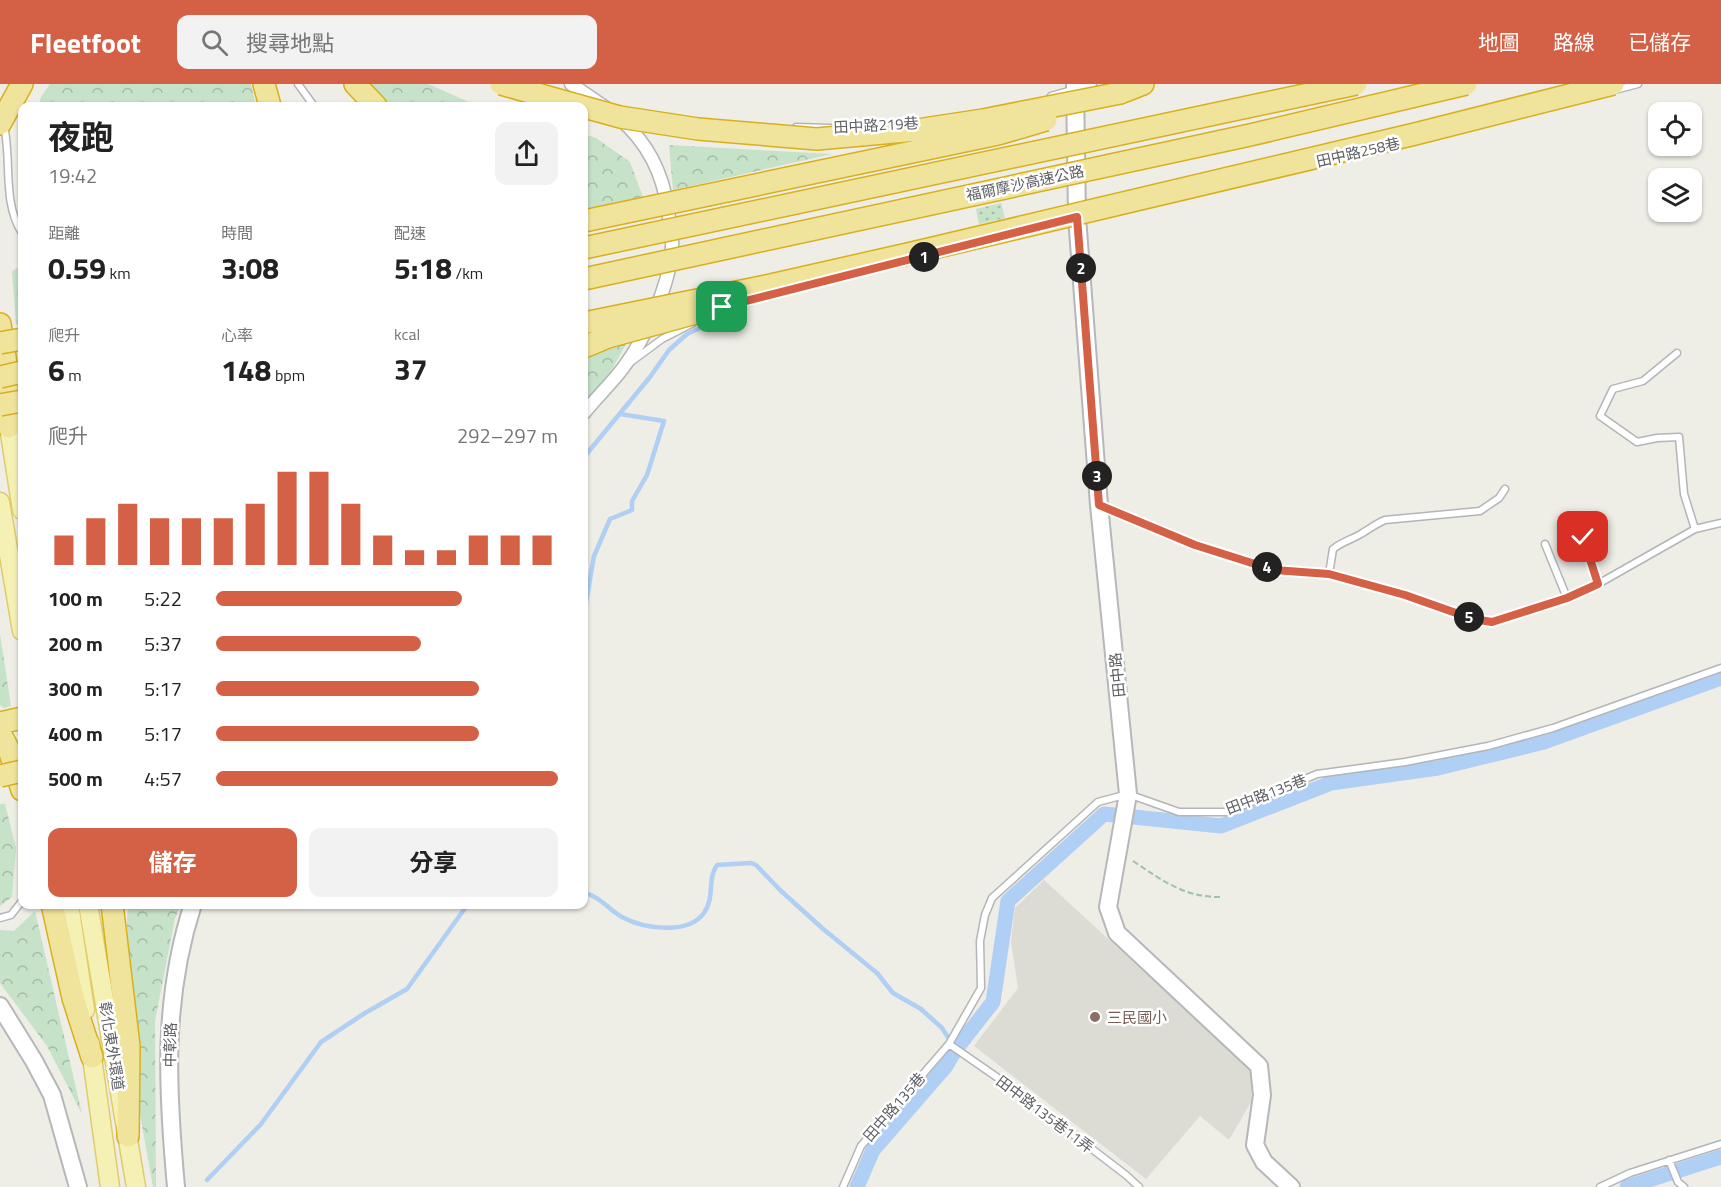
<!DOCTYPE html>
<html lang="zh-TW">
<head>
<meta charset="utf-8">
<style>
	body { margin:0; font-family:"Titillium Web","Noto Sans TC",sans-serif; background:#f2f2f2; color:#222; height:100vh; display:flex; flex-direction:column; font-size:22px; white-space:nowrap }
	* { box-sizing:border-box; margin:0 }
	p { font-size:20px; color:#767676 }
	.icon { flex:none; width:33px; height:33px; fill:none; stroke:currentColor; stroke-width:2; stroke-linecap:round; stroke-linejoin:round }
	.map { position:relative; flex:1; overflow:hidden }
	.details { position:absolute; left:18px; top:18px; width:570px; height:807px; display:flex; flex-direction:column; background:#fff; border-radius:12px; box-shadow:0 2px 4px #0004 }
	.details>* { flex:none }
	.buttons { position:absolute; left:1648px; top:18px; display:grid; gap:12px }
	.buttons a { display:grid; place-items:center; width:54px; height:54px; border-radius:12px; background:#fff; box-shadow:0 2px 4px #0004; font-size:30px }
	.pin { position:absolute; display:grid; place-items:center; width:51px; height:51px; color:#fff; margin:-26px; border-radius:12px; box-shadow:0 3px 9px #0006 }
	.km { position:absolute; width:30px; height:30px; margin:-15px; border-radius:50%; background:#222; color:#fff; font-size:16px; line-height:30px; text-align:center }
	.round { display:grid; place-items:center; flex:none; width:63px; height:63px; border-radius:12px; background:#f2f2f2 }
	.head { display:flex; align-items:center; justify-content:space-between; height:102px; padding:0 30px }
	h1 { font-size:33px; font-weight:700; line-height:45px }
	.stats { display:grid; grid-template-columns:repeat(3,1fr); gap:9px; height:102px; padding:6px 30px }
	.stats div { display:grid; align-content:center }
	.stats b { font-size:30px; font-weight:700 }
	.stats small { font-size:16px; font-weight:400 }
	.stats p { font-size:16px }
	.chart { height:168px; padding:12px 30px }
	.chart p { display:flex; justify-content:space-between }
	.chart svg { width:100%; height:108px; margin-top:6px; stroke:#d46046; stroke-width:6 }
	.cta { display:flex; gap:12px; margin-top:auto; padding:12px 30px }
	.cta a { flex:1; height:69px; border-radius:12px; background:#d46046; color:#fff; font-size:24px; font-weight:700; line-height:69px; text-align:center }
	.cta a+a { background:#f2f2f2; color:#222 }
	ul { padding:0 30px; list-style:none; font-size:20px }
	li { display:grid; grid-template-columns:96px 72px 1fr; align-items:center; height:45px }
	li i { height:15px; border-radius:8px; background:#d46046 }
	header { display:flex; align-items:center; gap:36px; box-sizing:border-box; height:84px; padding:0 30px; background:#d46046; color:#fff }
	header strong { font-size:28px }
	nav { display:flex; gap:33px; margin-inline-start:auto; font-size:21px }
	.search { width:420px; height:54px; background:#f2f2f2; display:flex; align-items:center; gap:15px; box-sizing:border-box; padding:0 21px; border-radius:12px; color:#767676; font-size:22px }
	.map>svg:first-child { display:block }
	.education { fill:#dddcd4 }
	.grass { fill:url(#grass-dots) }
	.forest { fill:url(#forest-crowns) }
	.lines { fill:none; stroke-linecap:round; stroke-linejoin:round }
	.stream { stroke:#afcff5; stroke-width:4.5 }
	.canal { stroke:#afcff5; stroke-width:15 }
	.lane-casing { stroke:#b3b5b9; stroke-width:9 }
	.street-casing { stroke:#b3b5b9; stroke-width:15 }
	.secondary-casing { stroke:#b5b7bb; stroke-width:20 }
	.primary-casing { stroke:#e0cc6d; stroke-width:21 }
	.highway-casing { stroke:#d8b01c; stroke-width:24 }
	.path { stroke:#9fc2ad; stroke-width:2; stroke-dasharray:6 3; stroke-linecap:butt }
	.lane { stroke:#fff; stroke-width:6 }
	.street { stroke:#fff; stroke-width:12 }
	.secondary { stroke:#fff; stroke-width:16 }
	.primary { stroke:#f5f1b4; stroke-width:18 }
	.highway { stroke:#f0e39b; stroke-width:21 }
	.highway-bridge-casing { stroke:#d8b01c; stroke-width:24; stroke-linecap:butt }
	.highway-bridge { stroke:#f0e39b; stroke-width:21 }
	.route-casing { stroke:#fff; stroke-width:12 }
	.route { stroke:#d46046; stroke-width:8 }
	.education-dot { fill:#8d6e63; stroke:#fff; stroke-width:2 }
	.labels { text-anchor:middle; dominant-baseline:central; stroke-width:5; stroke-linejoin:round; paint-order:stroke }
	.street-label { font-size:15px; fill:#5e6064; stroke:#fff }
	.education-label { font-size:15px; fill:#785e54; stroke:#fff; text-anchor:start }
</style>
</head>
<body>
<header>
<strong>Fleetfoot</strong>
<div class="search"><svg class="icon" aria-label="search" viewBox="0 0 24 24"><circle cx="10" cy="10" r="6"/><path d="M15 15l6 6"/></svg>搜尋地點</div>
<nav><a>地圖</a><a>路線</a><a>已儲存</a></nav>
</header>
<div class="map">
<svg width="1721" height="1103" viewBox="0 0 1721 1103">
	<defs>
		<pattern id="grass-dots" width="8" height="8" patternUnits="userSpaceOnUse" patternTransform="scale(1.5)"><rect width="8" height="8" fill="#c6e2c9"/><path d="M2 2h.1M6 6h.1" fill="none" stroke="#a4bba7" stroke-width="1.8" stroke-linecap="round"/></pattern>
		<pattern id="forest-crowns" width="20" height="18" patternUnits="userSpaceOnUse" patternTransform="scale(1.5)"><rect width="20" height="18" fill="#c6e2c9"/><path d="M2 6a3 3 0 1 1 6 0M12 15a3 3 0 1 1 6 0" fill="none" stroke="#a4bba7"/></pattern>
	</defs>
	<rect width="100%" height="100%" fill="#eeede6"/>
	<path class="education" d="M1044,796L1253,988L1251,1018L1229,1056L1200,1032L1146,1095L974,962L1018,904L1011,858L1015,824Z"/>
	<path class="grass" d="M1001,119L1005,134L979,140L976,125Z"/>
	<path class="forest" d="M50,0H251L256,22H38L41,13Z
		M366,0H428L478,22H385Z
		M584,50L596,54L630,78L643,113L584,125Z
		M669,61L832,70L673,106Z
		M22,182V240L16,241L12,187Z
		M627,258L610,289L584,319V273Z
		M0,550L11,622L4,624L0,621Z
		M0,720H5L16,764L12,813L0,822Z
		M128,821H181L175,834L155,937L156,1103H153L139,1025L126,856Z
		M35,827L82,1030L47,962L0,899V846L14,847Z"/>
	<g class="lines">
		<path class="stream" d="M584,373L650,293L669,266L687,250L711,239
			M584,530L594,472L610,435L632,426V417L647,391L664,337L620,330
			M584,809C600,812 608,825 622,833C644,845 688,851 704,829C715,814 707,795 717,781L751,779L756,781L780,806L822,844L877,889L893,909L921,925L942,944L951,958
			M207,1096L261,1040L321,958L365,929L407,905L468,820"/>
		<path class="canal" d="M857,1103L873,1066L946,982L956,965L993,918L1008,817L1104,730L1221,742L1331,699L1438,684L1544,658L1721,594
			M1627,1103L1721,1073"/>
		<defs>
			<path id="lane" d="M298,0L314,22
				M1615,6L1638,0
				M1051,12L1093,0
				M4,42C12,77 2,118 22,149
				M796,43L831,44
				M715,227L722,223L766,212
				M1677,269L1643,297L1613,305L1600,332L1637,358L1657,354L1679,353L1684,410L1695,445
				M631,278L662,255L693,239
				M1102,422L1195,461L1274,486L1329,490L1405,511L1473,535L1493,538L1567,514L1598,500L1695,445L1721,439
				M1583,453L1598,500
				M1545,460L1567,514
				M1329,490L1333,465C1342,458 1350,456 1359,451C1368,446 1375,440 1385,436L1480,427L1499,414L1505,405
				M0,834L11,831L22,817
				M949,960L1011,1003L1126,1091L1139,1103
				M1669,1076L1678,1098L1684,1103
				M843,1103L861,1062L949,960L981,904L980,857L985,831L992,814L1098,718L1128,710L1179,728H1227L1317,690L1405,678L1488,662L1553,644L1721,584
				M1600,1103L1630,1089L1721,1060"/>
			<path id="street" d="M571,0L606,24
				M584,329C596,314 611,300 623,284C645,255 671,199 672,162C673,150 669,137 668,126C663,90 648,59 620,35"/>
			<path id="secondary" d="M1075,0L1077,133L1099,421L1128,710L1108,823L1117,849L1259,982L1262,1011L1255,1061L1264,1078L1291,1103
				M0,922L34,977L52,1011L78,1103
				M176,1103C167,1004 162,916 193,820"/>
			<path id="primary" d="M9,343L22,426
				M0,418L22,547
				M69,820L85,926
				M88,820L136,1103
				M90,959L110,1103"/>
			<path id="highway" d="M264,0L270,22
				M355,0L376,22
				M1120,9L1143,0
				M0,40L22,0
				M0,240L8,292L6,317L9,343
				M0,639L22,634
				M0,649L9,666L22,706
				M52,820L73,914L92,973
				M112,820L129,962L128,1052"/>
		</defs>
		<use href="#lane" class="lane-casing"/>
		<use href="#street" class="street-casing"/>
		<use href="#secondary" class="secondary-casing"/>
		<use href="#primary" class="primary-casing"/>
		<use href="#highway" class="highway-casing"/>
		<path class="path" d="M1133,777C1163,797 1185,814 1223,813"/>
		<use href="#lane" class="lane"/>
		<use href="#street" class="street"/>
		<use href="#secondary" class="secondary"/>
		<use href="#primary" class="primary"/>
		<use href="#highway" class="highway"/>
		<defs>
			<path id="highway-bridge" d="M501,0L620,33L698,45L817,55L917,46L983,36L1120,9
				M584,137L998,50L1046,36
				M584,164L1356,0
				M584,195L1250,51L1466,0
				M584,239L766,202L912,169L1415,50L1613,0
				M0,259L22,255
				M584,263L608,253L710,225
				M0,293L22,288
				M0,321L22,317
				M0,692L22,687"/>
		</defs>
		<use href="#highway-bridge" class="highway-bridge-casing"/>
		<use href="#highway-bridge" class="highway-bridge"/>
	</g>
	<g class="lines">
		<defs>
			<path id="route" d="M722,223L1077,133L1099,421L1195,461L1274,486L1329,490L1405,511L1473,535L1492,538L1567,514L1598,500L1583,453"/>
		</defs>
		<use href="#route" class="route-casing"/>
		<use href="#route" class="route"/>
	</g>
	<circle class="education-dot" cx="1095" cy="933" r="6"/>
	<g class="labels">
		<g class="street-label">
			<text transform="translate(876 41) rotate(-3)">田中路219巷</text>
			<text transform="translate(1358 68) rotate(-13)">田中路258巷</text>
			<text transform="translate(1025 99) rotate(-12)">福爾摩沙高速公路</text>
			<text transform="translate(1117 591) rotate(-96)">田中路</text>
			<text transform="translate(1266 710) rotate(-21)">田中路135巷</text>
			<text transform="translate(170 961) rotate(-89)">中彰路</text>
			<text transform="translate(112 962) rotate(81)">彰化東外環道</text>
			<text transform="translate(894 1023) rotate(-49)">田中路135巷</text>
			<text transform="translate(1045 1030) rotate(37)">田中路135巷11弄</text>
		</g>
		<g class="education-label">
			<text x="1107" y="933">三民國小</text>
		</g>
	</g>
</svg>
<div class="buttons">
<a><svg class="icon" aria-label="locate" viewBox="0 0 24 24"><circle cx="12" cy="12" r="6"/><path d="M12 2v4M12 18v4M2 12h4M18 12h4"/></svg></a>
<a><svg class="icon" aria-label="layers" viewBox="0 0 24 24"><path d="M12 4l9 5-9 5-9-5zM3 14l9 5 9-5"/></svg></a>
</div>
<div class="pin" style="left:722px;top:223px;background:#1e9e55"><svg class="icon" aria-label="arrive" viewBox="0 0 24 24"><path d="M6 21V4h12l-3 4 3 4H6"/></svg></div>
<div class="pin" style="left:1583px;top:453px;background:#d93025"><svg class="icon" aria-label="check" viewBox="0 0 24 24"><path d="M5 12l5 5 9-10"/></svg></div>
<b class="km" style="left:924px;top:173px">1</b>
<b class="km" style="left:1081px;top:184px">2</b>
<b class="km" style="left:1097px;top:392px">3</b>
<b class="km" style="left:1267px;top:483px">4</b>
<b class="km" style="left:1469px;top:533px">5</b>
<section class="details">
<div class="head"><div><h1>夜跑</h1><p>19:42</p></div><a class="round"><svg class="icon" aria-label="share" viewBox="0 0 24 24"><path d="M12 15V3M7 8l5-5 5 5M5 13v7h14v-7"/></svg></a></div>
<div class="stats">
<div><p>距離</p><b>0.59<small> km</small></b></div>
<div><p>時間</p><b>3:08</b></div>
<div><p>配速</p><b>5:18<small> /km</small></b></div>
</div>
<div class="stats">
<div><p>爬升</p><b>6<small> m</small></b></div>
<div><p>心率</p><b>148<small> bpm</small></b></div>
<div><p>kcal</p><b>37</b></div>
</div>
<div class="chart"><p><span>爬升</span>292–297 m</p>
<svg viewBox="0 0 160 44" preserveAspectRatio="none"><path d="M5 44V32M15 44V25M25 44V19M35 44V25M45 44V25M55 44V25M65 44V19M75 44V6M85 44V6M95 44V19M105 44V32M115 44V38M125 44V38M135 44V32M145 44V32M155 44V32"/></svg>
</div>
<ul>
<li><b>100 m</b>5:22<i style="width:72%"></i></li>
<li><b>200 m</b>5:37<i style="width:60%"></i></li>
<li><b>300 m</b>5:17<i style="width:77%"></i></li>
<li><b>400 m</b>5:17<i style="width:77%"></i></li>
<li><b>500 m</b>4:57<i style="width:100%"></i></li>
</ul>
<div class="cta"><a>儲存</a><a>分享</a></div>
</section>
</div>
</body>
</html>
